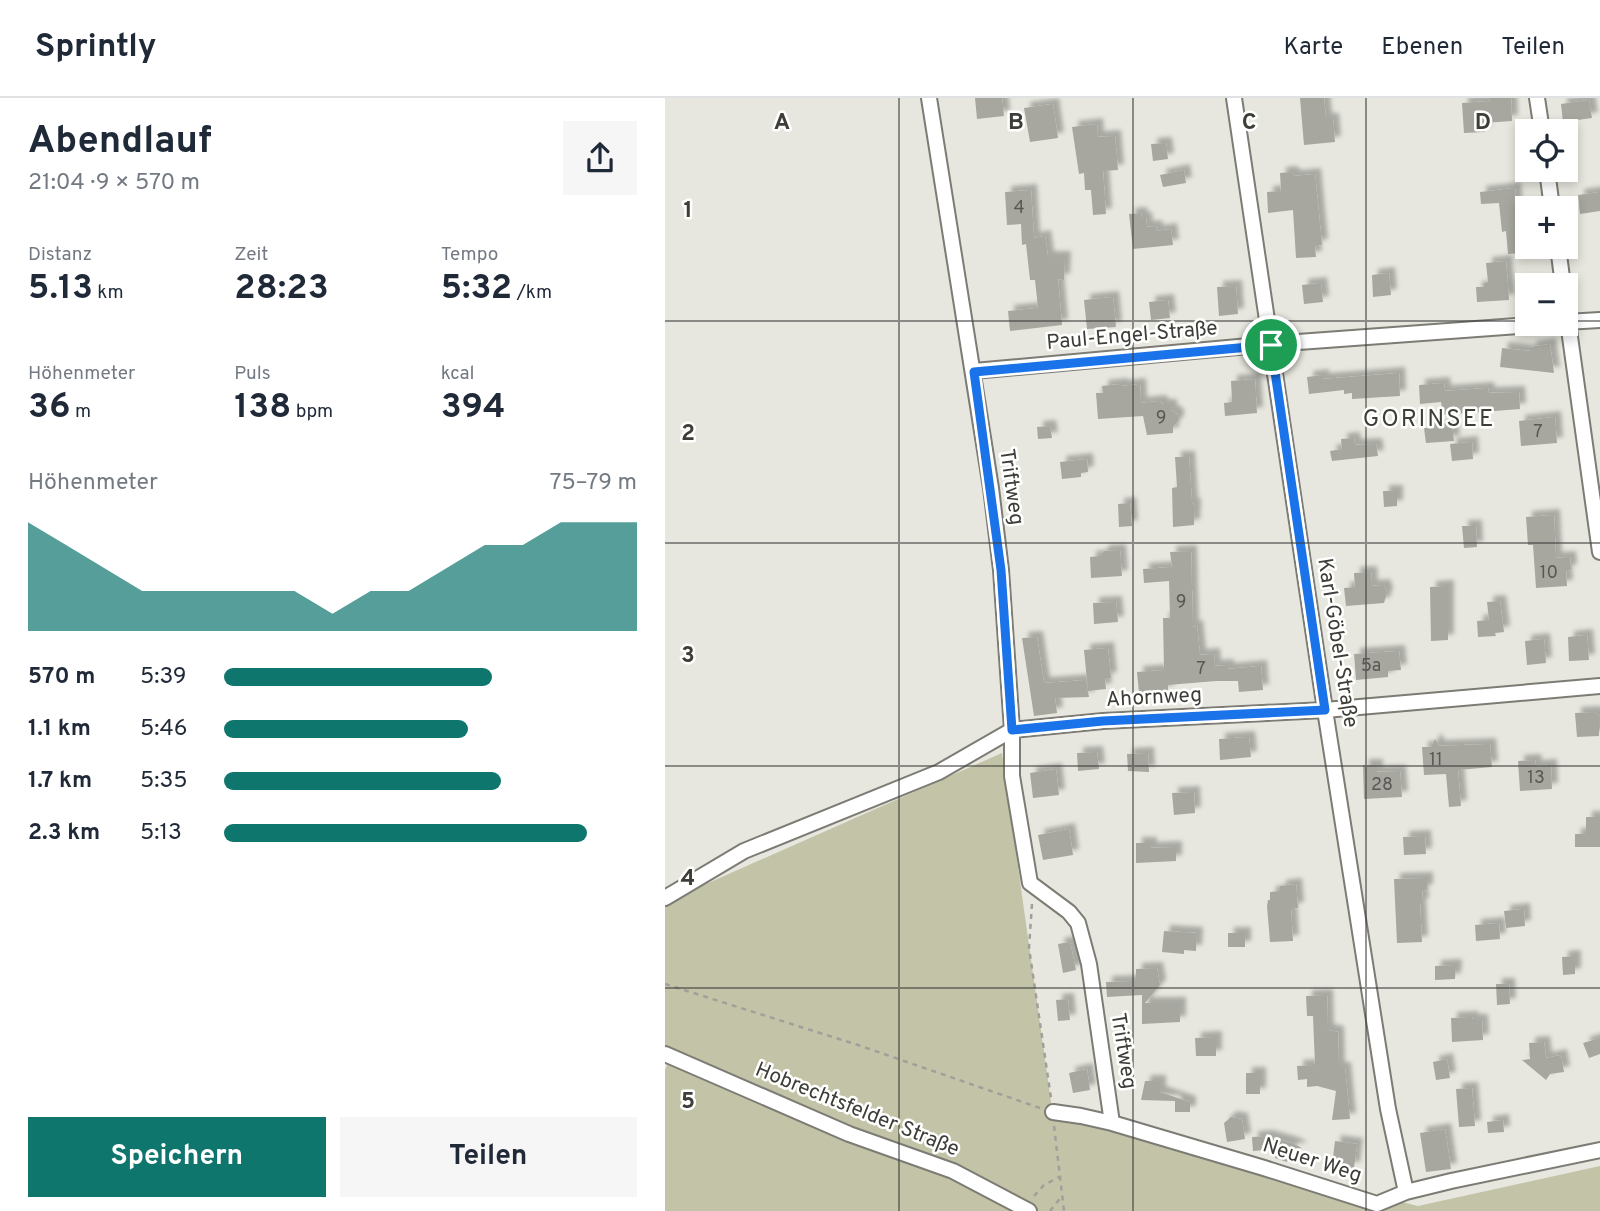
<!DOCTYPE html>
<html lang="de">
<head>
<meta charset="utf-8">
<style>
	body { margin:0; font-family:Overpass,sans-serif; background:#f6f6f7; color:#1f2937; height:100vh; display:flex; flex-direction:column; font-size:26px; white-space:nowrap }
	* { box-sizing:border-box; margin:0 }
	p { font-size:23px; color:#747a83 }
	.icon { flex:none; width:38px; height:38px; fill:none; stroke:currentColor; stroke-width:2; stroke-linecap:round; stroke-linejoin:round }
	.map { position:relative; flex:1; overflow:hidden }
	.details { display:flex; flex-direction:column; background:#fff; width:665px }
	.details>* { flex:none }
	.tools { position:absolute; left:850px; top:21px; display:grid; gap:14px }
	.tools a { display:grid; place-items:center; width:63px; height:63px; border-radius:0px; background:#fff; box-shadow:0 4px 10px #0003; font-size:35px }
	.pin { position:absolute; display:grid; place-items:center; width:60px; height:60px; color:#fff; margin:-30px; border:4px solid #fff; border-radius:50%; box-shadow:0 2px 7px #0007 }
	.round { display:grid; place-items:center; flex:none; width:74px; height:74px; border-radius:0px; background:#f6f6f7 }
	.head { display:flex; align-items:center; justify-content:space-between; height:119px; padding:0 28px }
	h1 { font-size:38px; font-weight:700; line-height:52px }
	.stats { display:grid; grid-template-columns:repeat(3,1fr); gap:10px; height:119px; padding:7px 28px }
	.stats div { display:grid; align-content:center }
	.stats b { font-size:35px; font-weight:700 }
	.stats small { font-size:19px; font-weight:400 }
	.stats p { font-size:19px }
	.chart { height:196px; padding:14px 28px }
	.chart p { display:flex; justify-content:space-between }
	.chart svg { width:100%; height:126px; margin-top:7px; fill:#0f766e; opacity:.7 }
	.button { display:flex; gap:14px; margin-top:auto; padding:14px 28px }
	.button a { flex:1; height:80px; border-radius:0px; background:#0f766e; color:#fff; font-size:28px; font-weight:700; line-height:80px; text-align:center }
	.button a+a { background:#f6f6f7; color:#1f2937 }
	ul { padding:0 28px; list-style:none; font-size:23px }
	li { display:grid; grid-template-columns:112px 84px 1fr; align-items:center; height:52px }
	li i { height:18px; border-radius:9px; background:#0f766e }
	header { display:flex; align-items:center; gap:42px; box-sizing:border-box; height:98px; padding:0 35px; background:#fff; border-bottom:2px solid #e0e1e3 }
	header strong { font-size:33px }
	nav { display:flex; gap:38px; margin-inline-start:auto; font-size:24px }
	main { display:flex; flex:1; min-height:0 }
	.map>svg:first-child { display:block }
	.green { fill:#c3c3a7 }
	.building { fill:#a7a7a0; filter:url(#shadow) }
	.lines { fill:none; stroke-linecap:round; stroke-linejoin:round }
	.minor-casing { stroke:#7c7c75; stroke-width:18 }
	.path { stroke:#a0a09a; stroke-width:2.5; stroke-dasharray:5 5; stroke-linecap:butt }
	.minor { stroke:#fff; stroke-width:14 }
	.route-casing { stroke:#fff; stroke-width:14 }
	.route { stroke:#1a73e8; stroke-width:9 }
	.grid { fill:none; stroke:#3d3d3a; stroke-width:2; stroke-opacity:0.55 }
	.labels { text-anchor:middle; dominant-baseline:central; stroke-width:5; stroke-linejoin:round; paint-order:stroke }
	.number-label { font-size:18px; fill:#585854 }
	.street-label { font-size:21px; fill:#3d3d3a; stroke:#fffffe }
	.quarter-label { font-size:24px; letter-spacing:2px; fill:#3d3d3a; stroke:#fffffe }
	.grid-label { font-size:23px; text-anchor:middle; font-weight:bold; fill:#3d3d3a; stroke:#fffffe; stroke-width:5; stroke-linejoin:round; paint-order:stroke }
</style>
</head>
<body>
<header>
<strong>Sprintly</strong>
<nav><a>Karte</a><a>Ebenen</a><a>Teilen</a></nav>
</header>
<main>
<section class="details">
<div class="head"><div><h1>Abendlauf</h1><p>21:04 · 9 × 570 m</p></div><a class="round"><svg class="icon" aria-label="share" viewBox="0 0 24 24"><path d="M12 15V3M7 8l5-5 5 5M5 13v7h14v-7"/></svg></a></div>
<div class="stats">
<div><p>Distanz</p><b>5.13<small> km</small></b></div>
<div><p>Zeit</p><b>28:23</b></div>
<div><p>Tempo</p><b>5:32<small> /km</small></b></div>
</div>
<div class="stats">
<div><p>Höhenmeter</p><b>36<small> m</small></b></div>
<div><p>Puls</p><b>138<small> bpm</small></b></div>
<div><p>kcal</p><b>394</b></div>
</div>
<div class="chart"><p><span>Höhenmeter</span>75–79 m</p>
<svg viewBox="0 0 160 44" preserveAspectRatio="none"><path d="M0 44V6L10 14L20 22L30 30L40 30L50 30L60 30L70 30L80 38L90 30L100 30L110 22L120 14L130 14L140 6L150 6L160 6V44z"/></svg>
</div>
<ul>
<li><b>570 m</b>5:39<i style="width:65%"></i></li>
<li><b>1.1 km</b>5:46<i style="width:59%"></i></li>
<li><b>1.7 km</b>5:35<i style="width:67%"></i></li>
<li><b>2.3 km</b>5:13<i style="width:88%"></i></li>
</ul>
<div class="button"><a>Speichern</a><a>Teilen</a></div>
</section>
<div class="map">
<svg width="935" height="1113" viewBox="0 0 935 1113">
	<defs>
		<filter id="shadow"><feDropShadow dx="6" dy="-6" stdDeviation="2" flood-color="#0004"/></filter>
	</defs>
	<rect width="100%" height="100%" fill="#e7e7df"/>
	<path class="green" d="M337,655L388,1018L753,1108L935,1068V1113H0V972L2,967L0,966V809L14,798Z"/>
	<path class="building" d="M310,0H337L339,18L312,21Z
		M635,0H659L661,21H668L670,44L639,47Z
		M824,0H846L847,23L819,25L820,34L799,35L797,5L825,3Z
		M924,2L927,20L898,24L896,6Z
		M388,6L393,40L365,44L359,10Z
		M432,26L433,39L450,38L453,72L438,73L441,116L428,117L426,92H420L419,75L414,76L407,29Z
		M501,45L503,61L488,63L486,46Z
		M519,72L521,85L498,89L495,77Z
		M626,74L630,78L650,76L657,147L650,148L651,159L631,160L628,112L603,115L602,94L616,93L615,75Z
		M850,90L853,132L863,131V155L843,156L841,133L837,134L834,105L816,106L815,94Z
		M366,92L369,140L380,138L383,159H400L399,182L393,181L397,227L345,233L343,213L373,210L370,182H365L361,146L357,147L356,126L342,127L340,94Z
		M935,94V113L915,116L913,97Z
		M476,115L477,120H481L482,129L491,128L492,133L506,131L508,147L468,151L464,116Z
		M841,163L844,202L812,204L811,189H819V185L823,184L821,165Z
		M724,175L726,197L708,199L707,177Z
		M656,185L658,204L639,206L637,187Z
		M571,188L573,216L554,218L552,189Z
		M448,199L451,229L422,231L419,202Z
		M503,202L505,220L486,222L484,204Z
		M885,246L889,275L835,269L837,250L865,253V249Z
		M734,275L735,298L687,301V295L679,296V292L644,296L642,279L658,277V281Z
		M590,281L592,315L560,318L559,305L567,304L566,283Z
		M779,285L780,293L823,290L824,295L854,294L855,311L778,317L776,304L755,306L754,287Z
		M457,286V288L475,286L476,305L495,303L498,307H506V312L513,317V323L508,329V335L482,337L478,318L433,321L431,295H438L437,288Z
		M890,319L892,345L856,348L854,323Z
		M385,328L387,340L373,341L372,329Z
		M787,328L789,343L761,345L759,330Z
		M689,340L690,347L711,346L713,358L667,363L665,353L677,351L676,341Z
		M807,344L808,361L787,363L785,346Z
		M510,359H524L527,405L530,407L529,427L508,429L507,390L512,389Z
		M422,361L423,374L416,375V379L397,381L395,364Z
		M718,393H732V408L719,409Z
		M465,405L467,428L454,429L453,406Z
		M889,417L891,460L905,459L906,472L901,473L902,488L871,490L868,447H863L861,419Z
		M797,428H811L812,449L799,450Z
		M455,452L457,478L426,480L425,459L435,458L439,453Z
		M526,453L528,529L532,528L535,557L549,556L550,568L563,567V571L596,568L598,592L574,594L573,583H551L503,587V593L474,595L472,574L499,572L498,520H505L504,483L479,485L478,471L507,469L505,454Z
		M706,474L707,488L719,487L722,495L719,505L681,508L679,490L690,489L689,475Z
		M783,488V542L766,543L765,489Z
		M835,503L839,534L830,535L831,538L813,539L812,523L824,522L822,504Z
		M451,504L453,524L429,526L428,505Z
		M922,537L924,562L904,563L903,539Z
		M372,539L379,585L421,582L424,599L390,600L392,615L369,618L357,540Z
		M879,541L881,565L862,567L860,543Z
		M443,550L446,580L440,581L441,591L423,593L419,552Z
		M734,553L736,572L723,573V579L691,582L689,556Z
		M930,614L934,618V638L912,639L910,615Z
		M584,639L586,659L555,662L554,641Z
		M770,641L774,648L825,646L827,669L793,672L796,708L784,709L781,676L759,677L757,649H766Z
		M432,654L434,671L413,673L412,655Z
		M483,655L484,674L463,673L462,656Z
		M870,662L871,668L886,667L887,691L855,693L853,663Z
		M698,667H712V674L735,673L737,699L699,701Z
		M391,671L394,697L368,700L365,675Z
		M529,694L530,715L509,717L507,695Z
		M921,719H935V749H910V736H921Z
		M404,731L408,757L378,762L373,737Z
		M760,738L761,756L739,757L738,739Z
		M471,745H486V750L511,749V763L471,765Z
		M762,780V792L757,793L758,806H755L757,844L732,845L729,781Z
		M631,786L633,810L626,811L628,843L605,844L602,808L603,802H605V794L615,793V788Z
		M859,811L860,828L841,830L839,813Z
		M834,825L835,841L811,843L810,827Z
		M499,833L532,835L531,853L519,852V856L497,854Z
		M563,835H580V849H563Z
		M405,844L411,872L398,875L393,846Z
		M910,858V876L898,877L897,859Z
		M791,867L790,881L770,882V868Z
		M492,870L495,887L480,905H515V924L477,926V897L442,899L441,884L471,883V871Z
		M831,886H844L845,906L832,907Z
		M662,897L663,932L673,934L674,970H680L685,1021L667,1022L671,993L652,988L642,989V981L633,982L632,968L650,967L648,918H642L641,898Z
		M403,901L405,922L393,923L391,902Z
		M807,919L808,922H817L818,942L787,944L786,920Z
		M551,939V958H531L530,940Z
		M935,940V956L924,960L918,945Z
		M879,944L881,960L896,957L899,974L885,976L881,982L857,962L865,961L864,945Z
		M782,961L785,980L771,982L768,964Z
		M422,971L425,992L408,995L404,975Z
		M581,975H595V996H581Z
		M480,983H495V994L525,1004V1014H510V1003L476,1002Z
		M807,990L810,1028L794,1029L791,991Z
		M566,1019L577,1021L580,1041L562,1044L559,1025Z
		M838,1022L839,1034L823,1035L822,1024Z
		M780,1031L786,1071L761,1074L755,1035Z
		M602,1038L627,1045L637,1050L626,1051L622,1064L610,1060L612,1051L588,1053L587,1039Z
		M670,1043L692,1046L689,1070L667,1067Z"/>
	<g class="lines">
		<defs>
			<path id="minor" d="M264,0L326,390L336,472L347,632V678L365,785L404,814L413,825L424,866L447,1025
				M569,0L660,612L723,1011L741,1094
				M872,0L877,33
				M882,72L887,110
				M893,149L898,187
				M901,210L935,454
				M901,224L935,222
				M309,273L606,246L880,226
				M0,800L79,753L274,674L347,632L438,623L660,612L935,588
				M0,956L184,1036L288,1073L364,1113
				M388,1014L416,1018L447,1025L599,1070L712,1106L741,1094L786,1083L935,1052"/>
		</defs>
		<use href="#minor" class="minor-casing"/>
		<path class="path" d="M367,806L364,850L386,1000
			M0,886L193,947L375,1010
			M389,1028L399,1113
			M369,1098L379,1087L394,1079
			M385,1113L397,1098"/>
		<use href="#minor" class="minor"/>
	</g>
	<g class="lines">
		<defs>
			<path id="route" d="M606,247L660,612L438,623L347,632L336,472L309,274Z"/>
		</defs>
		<use href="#route" class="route-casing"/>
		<use href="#route" class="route"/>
	</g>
	<path class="grid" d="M234,0V1113M468,0V1113M701,0V1113M0,223H863M901,223H935M0,445H935M0,668H935M0,890H935"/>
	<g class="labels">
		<g class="number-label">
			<text x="354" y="110">4</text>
			<text x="496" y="320">9</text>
			<text x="873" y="334">7</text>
			<text x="884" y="475">10</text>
			<text x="516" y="504">9</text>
			<text x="706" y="568">5a</text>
			<text x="536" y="571">7</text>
			<text x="771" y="662">11</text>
			<text x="871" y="680">13</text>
			<text x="717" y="687">28</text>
		</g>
		<g class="street-label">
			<text transform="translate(467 238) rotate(-5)">Paul-Engel-Straße</text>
			<text transform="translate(346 389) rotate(82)">Triftweg</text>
			<text transform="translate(672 545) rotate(81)">Karl-Göbel-Straße</text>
			<text transform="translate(489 600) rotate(-3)">Ahornweg</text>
			<text transform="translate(458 953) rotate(81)">Triftweg</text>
			<text transform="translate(192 1012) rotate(22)">Hobrechtsfelder Straße</text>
			<text transform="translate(647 1063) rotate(18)">Neuer Weg</text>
		</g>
		<g class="quarter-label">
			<text x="764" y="322">GORINSEE</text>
		</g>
	</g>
	<g class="grid-label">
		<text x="117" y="31">A</text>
		<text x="351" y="31">B</text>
		<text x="584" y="31">C</text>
		<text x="818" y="31">D</text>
		<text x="23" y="119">1</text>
		<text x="23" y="342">2</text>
		<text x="23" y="564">3</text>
		<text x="23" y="787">4</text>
		<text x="23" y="1010">5</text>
	</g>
</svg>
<div class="tools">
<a><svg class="icon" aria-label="locate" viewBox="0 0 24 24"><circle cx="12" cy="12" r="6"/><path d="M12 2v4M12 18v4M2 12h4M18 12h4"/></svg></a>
<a>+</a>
<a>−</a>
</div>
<div class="pin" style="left:606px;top:247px;background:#1e9e55"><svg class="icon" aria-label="arrive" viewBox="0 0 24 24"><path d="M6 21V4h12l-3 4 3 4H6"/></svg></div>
</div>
</main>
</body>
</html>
